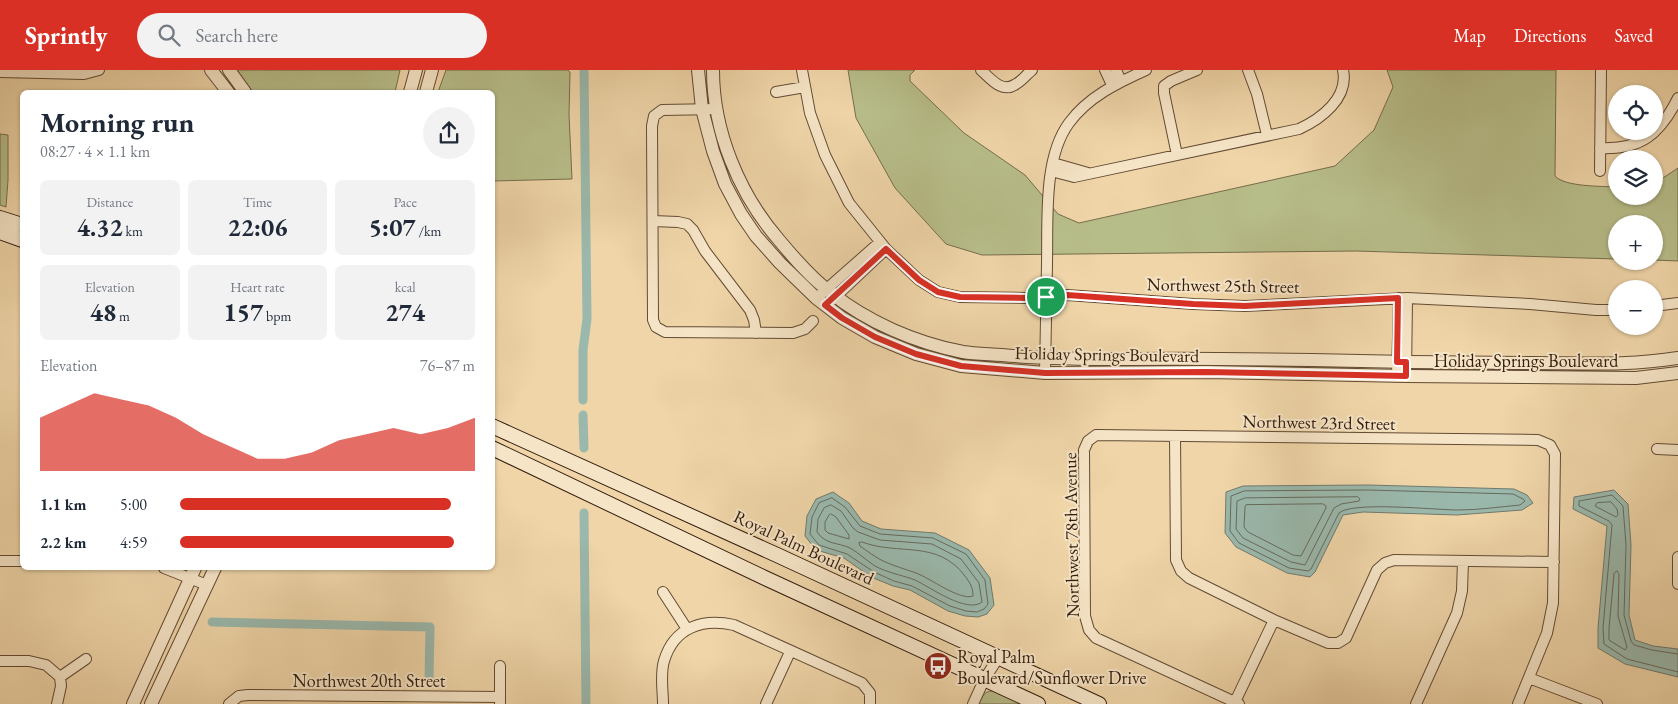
<!DOCTYPE html>
<html lang="en">
<head>
<meta charset="utf-8">
<style>
	body { margin:0; font-family:"EB Garamond",serif; background:#f2f2f3; color:#1f2937; height:100vh; display:flex; flex-direction:column; font-size:19px; white-space:nowrap }
	* { box-sizing:border-box; margin:0 }
	p { font-size:16px; color:#747a83 }
	.icon { flex:none; width:28px; height:28px; fill:none; stroke:currentColor; stroke-width:2; stroke-linecap:round; stroke-linejoin:round }
	.map { position:relative; flex:1; overflow:hidden }
	.drawer { position:absolute; left:20px; top:20px; width:475px; height:480px; display:flex; flex-direction:column; background:#fff; border-radius:8px; box-shadow:0 1px 4px #0004 }
	.drawer>* { flex:none }
	.tools { position:absolute; left:1608px; top:15px; display:grid; gap:10px }
	.tools a { display:grid; place-items:center; width:55px; height:55px; border-radius:50%; background:#fff; box-shadow:0 1px 4px #0004; font-size:25px }
	.pin { position:absolute; display:grid; place-items:center; width:42px; height:42px; color:#fff; margin:-21px; border:2px solid #fff; border-radius:50%; box-shadow:0 1px 5px #0007 }
	.round { display:grid; place-items:center; flex:none; width:52px; height:52px; border-radius:26px; background:#f2f2f3 }
	.summary { display:flex; align-items:center; justify-content:space-between; height:85px; padding:0 20px }
	h1 { font-size:28px; font-weight:700; line-height:38px }
	.figures { display:grid; grid-template-columns:repeat(3,1fr); gap:8px; height:85px; padding:5px 20px }
	.figures div { display:grid; align-content:center; border-radius:8px; background:#f2f2f3; text-align:center }
	.figures b { font-size:25px; font-weight:700 }
	.figures small { font-size:14px; font-weight:400 }
	.figures p { font-size:14px }
	.chart { height:140px; padding:10px 20px }
	.chart p { display:flex; justify-content:space-between }
	.chart svg { width:100%; height:90px; margin-top:5px; fill:#d93025; opacity:.7 }
	ul { padding:0 20px; list-style:none; font-size:16px }
	li { display:grid; grid-template-columns:80px 60px 1fr; align-items:center; height:38px }
	li i { height:12px; border-radius:6px; background:#d93025 }
	header { display:flex; align-items:center; gap:30px; box-sizing:border-box; height:70px; padding:0 25px; background:#d93025; color:#fff }
	header strong { font-size:24px }
	nav { display:flex; gap:28px; margin-inline-start:auto; font-size:18px }
	.search { width:350px; height:45px; background:#f2f2f3; display:flex; align-items:center; gap:12px; box-sizing:border-box; padding:0 18px; border-radius:28px; color:#747a83; font-size:19px }
	.map>svg:first-child { display:block }
	.green { fill:#b7bd89; stroke:#766d4c }
	.water { fill:#9ab8ac; stroke:#717a6d }
	.lines { fill:none; stroke-linecap:round; stroke-linejoin:round }
	.shore { stroke:#676a5d; stroke-width:1 }
	.canal { stroke:#9ab8ac; stroke-width:9 }
	.minor-casing { stroke:#634b34; stroke-width:12 }
	.tertiary-casing { stroke:#634b34; stroke-width:14 }
	.secondary-casing { stroke:#341d0e; stroke-width:16 }
	.minor { stroke:#f5e4c6; stroke-width:10 }
	.tertiary { stroke:#f5e4c6; stroke-width:12 }
	.secondary { stroke:#f5e4c6; stroke-width:14 }
	.route-casing { stroke:#fff; stroke-width:10 }
	.route { stroke:#d93025; stroke-width:6 }
	.labels { text-anchor:middle; dominant-baseline:central; stroke-width:4; stroke-linejoin:round; paint-order:stroke }
	.street-label { font-size:18px; fill:#341d0e; stroke:#f5e4c6 }
	.poi-label { font-size:18px; fill:#341d0e; stroke:#f5e4c6; text-anchor:start }
</style>
</head>
<body>
<header>
<strong>Sprintly</strong>
<div class="search"><svg class="icon" aria-label="search" viewBox="0 0 24 24"><circle cx="10" cy="10" r="6"/><path d="M15 15l6 6"/></svg>Search here</div>
<nav><a>Map</a><a>Directions</a><a>Saved</a></nav>
</header>
<div class="map">
<svg width="1678" height="634" viewBox="0 0 1678 634">
	<rect width="100%" height="100%" fill="#efd5a8"/>
	<filter id="stains"><feTurbulence type="fractalNoise" baseFrequency=".004" numOctaves="4"/><feColorMatrix values="0 0 0 0 .2 0 0 0 0 .09 0 0 0 0 .02 0 0 0 .5 -.17"/></filter>
	<radialGradient id="worn" r=".72"><stop offset=".6" stop-color="#630" stop-opacity="0"/><stop offset="1" stop-color="#630" stop-opacity=".3"/></radialGradient>
	<path class="green" d="M237,0H400L395,22H253Z
		M446,0H568L570,2L569,45L572,109L493,111L492,22H438Z
		M848,0H915L910,5V11L964,63L1025,105L1058,144L1079,153L1335,96L1374,60L1393,17L1387,0H1556L1555,106C1565,117 1601,116 1616,117V126H1654V114L1678,98V191L1654,190V154H1616V189L1356,181L982,185L946,174L895,118L856,48Z
		M0,64L8,65V110L6,137L0,135Z
		M991,621H995L1023,634H979C982,628 983,622 991,621Z"/>
	<path class="water" d="M1368,415L1514,419L1527,425L1533,433L1522,440L1457,445L1363,442L1343,445L1315,502L1310,507L1287,503L1236,477L1225,463L1226,422L1243,416Z
		M1614,420L1628,434L1631,475L1629,545L1635,570L1653,576L1678,579V607L1625,594L1598,578V558L1607,456L1573,439L1574,427Z
		M833,422L849,433L862,451L881,459L935,463L969,480L990,508L994,535L987,544L978,547L965,546L948,541L910,520L893,516L871,507L844,488L816,480L805,466L807,446L816,429Z"/>
	<g class="lines">
		<path class="shore" d="M1368,420L1513,424L1523,429L1525,431L1520,435C1499,437 1478,440 1458,440C1436,440 1352,431 1339,443L1311,499L1308,501L1289,498L1239,473L1230,461L1231,426L1244,421Z
			M1358,427L1360,429L1359,431L1341,434L1334,438L1305,495L1291,492L1243,468L1236,459L1237,431L1245,428Z
			M832,428L845,437L860,456L880,464L933,468L966,484L985,510L988,534L984,539L977,542L966,541L950,536L912,516L894,511L874,502L847,484L819,475L810,464L812,447L819,433Z
			M1611,432L1617,439L1618,445L1616,447L1595,436L1597,433Z
			M1323,434L1326,436V438L1301,486L1293,485L1248,462L1244,457L1245,437L1246,435Z
			M831,435L841,441L853,458L858,462L880,470L932,474L961,489L979,513L982,532C967,544 930,517 915,510C902,505 888,503 875,496C867,491 859,483 850,478C837,472 826,475 817,462L818,449L824,438Z
			M831,444L836,447L849,465V469L828,463L825,460V452L829,445Z
			M862,472C899,486 937,469 965,506C970,513 973,517 973,526C960,531 930,508 916,503C905,499 894,496 883,491C875,487 867,481 860,476L859,473Z
			M1617,501L1619,504L1618,546L1627,577L1625,580L1609,570V558L1614,504Z
			M1678,584L1652,580L1634,575L1631,571L1624,545L1626,475L1623,436L1612,425L1579,431V436L1609,451L1612,455L1603,558L1604,574L1627,589L1678,602"/>
		<path class="canal" d="M583,330V280L587,249L584,0
			M583,345L584,378
			M584,443L586,634
			M212,552L430,557L429,610"/>
		<defs>
			<path id="minor" d="M802,0L810,43L825,85L849,133L886,179L919,210L938,222L960,227L1027,228L1067,225L1193,234L1245,236L1407,228L1530,234L1596,240H1616
				M981,0C991,9 1002,24 1016,14C1022,11 1027,4 1032,0
				M1105,0L1112,15
				M1116,0L1121,11
				M1248,0L1257,24L1267,65
				M0,2L84,4L99,0
				M776,22L805,17
				M717,39L662,40L654,46L652,56L653,250L656,257L665,262L793,263L805,259L813,251
				M1600,78C1641,80 1660,64 1678,28
				M1177,85L1164,23V16L1171,11L1197,0
				M1053,93L1088,103
				M1051,101L1074,107L1299,59C1321,49 1349,28 1343,0
				M1600,101L1601,0
				M653,151L678,152L687,154L693,160L705,181L750,240L754,250L756,263
				M821,224L880,172
				M832,230L886,179
				M1654,236L1678,233
				M1045,303C1046,266 1046,230 1047,193C1048,151 1043,88 1069,53C1088,27 1117,13 1146,0
				M1397,306L1399,228
				M1406,306L1407,228
				M1175,366L1176,490L1181,501L1189,508L1274,550L1328,573H1338L1346,568L1377,500L1385,493L1394,490L1554,492
				M1657,379L1678,380
				M1678,487V514
				M0,491H22
				M164,498L207,515
				M663,522L687,559
				M0,591H29L46,595L60,607
				M60,607L86,589
				M1529,608L1597,634
				M500,633V596
				M57,634L61,616L60,607
				M229,634L239,626L248,625L500,627
				M663,634C663,621 660,604 664,591C674,557 703,548 734,555L862,613L870,623V634
				M766,634L790,582
				M973,634L984,610L998,588
				M1234,634L1274,550
				M1239,634L1096,568L1089,560L1085,546L1084,380L1088,371L1096,365L1538,370L1550,375L1555,384L1553,533L1547,563L1518,634
				M1416,634L1457,543L1462,521L1463,491"/>
			<path id="tertiary" d="M211,0L228,22
				M229,0L245,22
				M698,0L702,39L713,81L725,114L741,144L756,166L780,193L816,228L842,248L875,267L916,284L961,296L1045,303L1207,302L1406,306L1636,308L1678,303
				M713,0C713,61 739,124 779,170C794,188 811,208 830,222C867,252 916,273 963,282C975,284 989,284 1002,285C1043,289 1084,289 1126,289C1188,288 1250,289 1312,290C1385,292 1458,293 1532,293C1581,293 1630,296 1678,288
				M410,22L416,0
				M426,22L432,0
				M133,634L195,498
				M151,634L215,498"/>
			<path id="secondary" d="M0,148L22,155
				M0,162L22,170
				M492,356L777,485L1099,634
				M492,378L765,508L1038,634"/>
		</defs>
		<use href="#minor" class="minor-casing"/>
		<use href="#tertiary" class="tertiary-casing"/>
		<use href="#secondary" class="secondary-casing"/>
		<use href="#minor" class="minor"/>
		<use href="#tertiary" class="tertiary"/>
		<use href="#secondary" class="secondary"/>
	</g>
	<g class="lines">
		<defs>
			<path id="route" d="M886,179L919,210L938,222L960,227L1027,228L1067,225L1193,234L1245,236L1398,228L1397,292H1406V306L1207,302L1045,303L961,296L916,284L875,267L842,248L825,235Z"/>
		</defs>
		<use href="#route" class="route-casing"/>
		<use href="#route" class="route"/>
	</g>
	<defs>
		<symbol id="bus-disc" viewBox="-11 -11 22 22"><circle r="9.5" fill="#8f2418" stroke="#f5e4c6"/><path d="M-5-6H5V4H4V6H2V4H-2V6H-4V4H-5ZM-3.5-4V0h7V-4ZM-3.5 1.2v1.5H-2V1.2ZM2 1.2v1.5H3.5V1.2Z" fill="#fff"/></symbol>
	</defs>
	<g fill-rule="evenodd">
		<use href="#bus-disc" x="922" y="580" width="32" height="32"/>
	</g>
	<g class="labels">
		<g class="street-label">
			<text transform="translate(1223 215) rotate(1)">Northwest 25th Street</text>
			<text transform="translate(1107 284) rotate(1)">Holiday Springs Boulevard</text>
			<text x="1526" y="290">Holiday Springs Boulevard</text>
			<text transform="translate(1319 352) rotate(1)">Northwest 23rd Street</text>
			<text transform="translate(1071 465) rotate(-91)">Northwest 78th Avenue</text>
			<text transform="translate(804 477) rotate(25)">Royal Palm Boulevard</text>
			<text x="369" y="610">Northwest 20th Street</text>
		</g>
		<g class="poi-label">
			<text x="957" y="586">Royal Palm<tspan x="957" dy="21">Boulevard/Sunflower Drive</tspan></text>
		</g>
	</g>
	<rect width="100%" height="100%" filter="url(#stains)"/>
	<rect width="100%" height="100%" fill="url(#worn)"/>
</svg>
<div class="tools">
<a><svg class="icon" aria-label="locate" viewBox="0 0 24 24"><circle cx="12" cy="12" r="6"/><path d="M12 2v4M12 18v4M2 12h4M18 12h4"/></svg></a>
<a><svg class="icon" aria-label="layers" viewBox="0 0 24 24"><path d="M12 4l9 5-9 5-9-5zM3 14l9 5 9-5"/></svg></a>
<a>+</a>
<a>−</a>
</div>
<div class="pin" style="left:1046px;top:227px;background:#1e9e55"><svg class="icon" aria-label="arrive" viewBox="0 0 24 24"><path d="M6 21V4h12l-3 4 3 4H6"/></svg></div>
<section class="drawer">
<div class="summary"><div><h1>Morning run</h1><p>08:27 · 4 × 1.1 km</p></div><a class="round"><svg class="icon" aria-label="share" viewBox="0 0 24 24"><path d="M12 15V3M7 8l5-5 5 5M5 13v7h14v-7"/></svg></a></div>
<div class="figures">
<div><p>Distance</p><b>4.32<small> km</small></b></div>
<div><p>Time</p><b>22:06</b></div>
<div><p>Pace</p><b>5:07<small> /km</small></b></div>
</div>
<div class="figures">
<div><p>Elevation</p><b>48<small> m</small></b></div>
<div><p>Heart rate</p><b>157<small> bpm</small></b></div>
<div><p>kcal</p><b>274</b></div>
</div>
<div class="chart"><p><span>Elevation</span>76–87 m</p>
<svg viewBox="0 0 160 44" preserveAspectRatio="none"><path d="M0 44V18L10 12L20 6L30 9L40 12L50 18L60 26L70 32L80 38L90 38L100 35L110 29L120 26L130 23L140 26L150 23L160 18V44z"/></svg>
</div>
<ul>
<li><b>1.1 km</b>5:00<i style="width:92%"></i></li>
<li><b>2.2 km</b>4:59<i style="width:93%"></i></li>
</ul>
</section>
</div>
</body>
</html>
